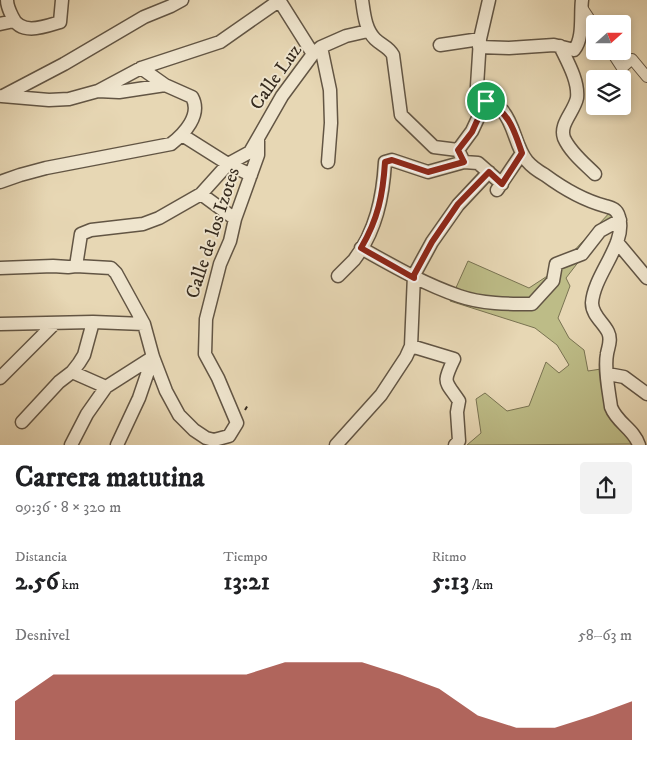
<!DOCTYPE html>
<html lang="es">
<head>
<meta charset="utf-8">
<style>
	body { margin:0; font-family:"IM FELL DW Pica",serif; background:#f2f2f2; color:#202124; height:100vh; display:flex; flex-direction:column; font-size:19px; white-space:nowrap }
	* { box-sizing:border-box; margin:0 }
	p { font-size:16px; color:#757577 }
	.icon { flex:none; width:28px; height:28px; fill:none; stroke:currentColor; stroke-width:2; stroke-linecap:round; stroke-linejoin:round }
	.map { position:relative; height:445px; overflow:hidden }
	.details { display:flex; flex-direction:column; background:#fff; flex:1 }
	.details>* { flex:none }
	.needle { width:32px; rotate:69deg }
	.buttons { position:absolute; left:586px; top:15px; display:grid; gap:10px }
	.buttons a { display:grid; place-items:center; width:45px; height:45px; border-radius:5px; background:#fff; box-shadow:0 2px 8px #0003; font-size:25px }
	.pin { position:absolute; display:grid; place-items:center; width:42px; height:42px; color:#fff; margin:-21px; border:2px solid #fff; border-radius:50%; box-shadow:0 1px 5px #0007 }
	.round { display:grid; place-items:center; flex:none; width:52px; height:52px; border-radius:5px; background:#f2f2f2 }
	.head { display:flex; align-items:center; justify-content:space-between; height:85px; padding:0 15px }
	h1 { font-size:28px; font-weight:700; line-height:38px }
	.stats { display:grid; grid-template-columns:repeat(3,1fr); gap:8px; height:85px; padding:5px 15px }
	.stats div { display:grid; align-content:center }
	.stats b { font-size:25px; font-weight:700 }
	.stats small { font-size:14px; font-weight:400 }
	.stats p { font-size:14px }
	.chart { height:140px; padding:10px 15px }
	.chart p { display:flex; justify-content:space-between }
	.chart svg { width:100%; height:90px; margin-top:5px; fill:#8f2418; opacity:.7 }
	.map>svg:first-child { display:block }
	.green { fill:#bdbc87; stroke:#797352 }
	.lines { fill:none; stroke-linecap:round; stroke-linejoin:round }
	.pedestrian-casing { stroke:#625544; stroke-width:12 }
	.minor-casing { stroke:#625544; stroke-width:15 }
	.path { stroke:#352a1e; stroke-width:2; stroke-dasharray:4 2.5; stroke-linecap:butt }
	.pedestrian { stroke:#efe5ce; stroke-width:10 }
	.minor { stroke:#efe5ce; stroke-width:12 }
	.route-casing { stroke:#fff; stroke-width:10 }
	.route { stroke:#8f2418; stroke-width:6 }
	.labels { text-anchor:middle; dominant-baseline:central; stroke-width:4; stroke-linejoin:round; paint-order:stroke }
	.street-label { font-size:19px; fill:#352a1e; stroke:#efe5ce }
</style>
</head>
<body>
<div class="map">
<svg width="647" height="445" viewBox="0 0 647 445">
	<rect width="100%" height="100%" fill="#e7d7b4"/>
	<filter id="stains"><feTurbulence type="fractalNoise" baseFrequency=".004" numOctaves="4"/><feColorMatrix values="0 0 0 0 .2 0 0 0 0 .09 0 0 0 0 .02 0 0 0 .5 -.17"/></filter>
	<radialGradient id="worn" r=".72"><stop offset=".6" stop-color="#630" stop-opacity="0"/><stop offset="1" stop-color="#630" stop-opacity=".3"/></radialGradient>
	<path class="green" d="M613,209L617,219L593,243L566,278L570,286L558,318L569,338L584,350L588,371L601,369C609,395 626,418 631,444L467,445L481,433L476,399L485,393L507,411L529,406L546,362L559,373L569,365L557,345L535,328L450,301L468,261L529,288L555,271Z"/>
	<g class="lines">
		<defs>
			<path id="pedestrian" d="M581,6L595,27
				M611,51L622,68L632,59L647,77"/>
			<path id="minor" d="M7,0C7,6 9,10 12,16C20,36 44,27 60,22L62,0
				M279,0L313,54
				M362,0C364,13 365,29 375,39C381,45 389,47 393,55L401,115L434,147L458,150L464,162L478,163L502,184
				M489,0L480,39L477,86L479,96C486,101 496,104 502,110C515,125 515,146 527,161C532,167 538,171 545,175C564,189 583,200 605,206C612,208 617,209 619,217C627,244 594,274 592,303C592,315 603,322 608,332C612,340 608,347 607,354C604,369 609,392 611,407C617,423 634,429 639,445
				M0,24L14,21
				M440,45L480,39
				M560,46C567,61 579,81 577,98C574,112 559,124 564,138C570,152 585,164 595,174
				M321,47L330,90L331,123L328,162
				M479,47L509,48L554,45L574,50C584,38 580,15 582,0
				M98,91L141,68L220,42L280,0
				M2,96L49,100L69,99L98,91L119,92L165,85
				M3,96L64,64L144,17L171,6L182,0
				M182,135L228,164L251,175
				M458,150L472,131L486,101
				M0,182L20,175L46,168L171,144C184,134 202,115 192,97L165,85L141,68
				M497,190L522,153
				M201,194L235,219
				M617,242L647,278
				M361,248C393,266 424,284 459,296C482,304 508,304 532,304L553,281L556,264L582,254L600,231L620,220
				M76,266L81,234L91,230L143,224L159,218L201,194L228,164L250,152L282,96L313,54L321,47L346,36L368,31
				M0,268L53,266L68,267L76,266L111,268L116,273L144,324L153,357L166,391L179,415L194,430L206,438L214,440L229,436L237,423L218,378L205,354L206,319L220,264L230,241L235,219L258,155V138
				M338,276C343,271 349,265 354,260C376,231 383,197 385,162L392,160L428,172L464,162
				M0,324L93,322L144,324
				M411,346L454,359C442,384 445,380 459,401L457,412L459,441L455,445
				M72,372L106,387
				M608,374L624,377L647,394
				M0,378L55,323
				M22,422L59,382L72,372L79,363L84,355L93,322
				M71,445L87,414L106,387L153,357
				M117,445L139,398L153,357
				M336,445L381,395L406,357L411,346L414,275L432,242L458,205L489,172"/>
		</defs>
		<use href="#pedestrian" class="pedestrian-casing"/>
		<use href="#minor" class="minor-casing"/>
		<path class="path" d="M245,410L248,405"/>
		<use href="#pedestrian" class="pedestrian"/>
		<use href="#minor" class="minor"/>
	</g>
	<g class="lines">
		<defs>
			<path id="route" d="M486,101C510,113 514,130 522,153L502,184L489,172L458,204L432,242L414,275V278L361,248C378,219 383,195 385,162L392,160L428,172L464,162L458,150L472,132Z"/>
		</defs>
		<use href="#route" class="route-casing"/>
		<use href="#route" class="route"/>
	</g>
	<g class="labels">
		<g class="street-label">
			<text transform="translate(276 77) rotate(-55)">Calle Luz</text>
			<text transform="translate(213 233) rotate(-72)">Calle de los Izotes</text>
		</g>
	</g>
	<rect width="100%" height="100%" filter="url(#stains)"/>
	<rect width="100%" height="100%" fill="url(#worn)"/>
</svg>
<div class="buttons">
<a><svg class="needle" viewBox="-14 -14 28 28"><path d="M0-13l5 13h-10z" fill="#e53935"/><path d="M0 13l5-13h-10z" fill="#757577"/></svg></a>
<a><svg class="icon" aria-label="layers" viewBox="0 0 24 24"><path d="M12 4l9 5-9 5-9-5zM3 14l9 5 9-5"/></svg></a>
</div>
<div class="pin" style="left:486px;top:101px;background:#1e9e55"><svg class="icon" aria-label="arrive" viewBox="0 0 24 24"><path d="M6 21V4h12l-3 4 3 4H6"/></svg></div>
</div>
<section class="details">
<div class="head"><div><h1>Carrera matutina</h1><p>09:36 · 8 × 320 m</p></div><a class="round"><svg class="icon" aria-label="share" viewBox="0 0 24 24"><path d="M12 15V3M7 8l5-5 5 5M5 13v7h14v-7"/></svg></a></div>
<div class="stats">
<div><p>Distancia</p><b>2.56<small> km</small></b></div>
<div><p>Tiempo</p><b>13:21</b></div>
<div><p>Ritmo</p><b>5:13<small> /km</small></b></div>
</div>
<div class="chart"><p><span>Desnivel</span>58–63 m</p>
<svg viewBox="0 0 160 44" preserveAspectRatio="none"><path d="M0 44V25L10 12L20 12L30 12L40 12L50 12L60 12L70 6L80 6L90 6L100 12L110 19L120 32L130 38L140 38L150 32L160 25V44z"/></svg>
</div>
</section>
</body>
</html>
